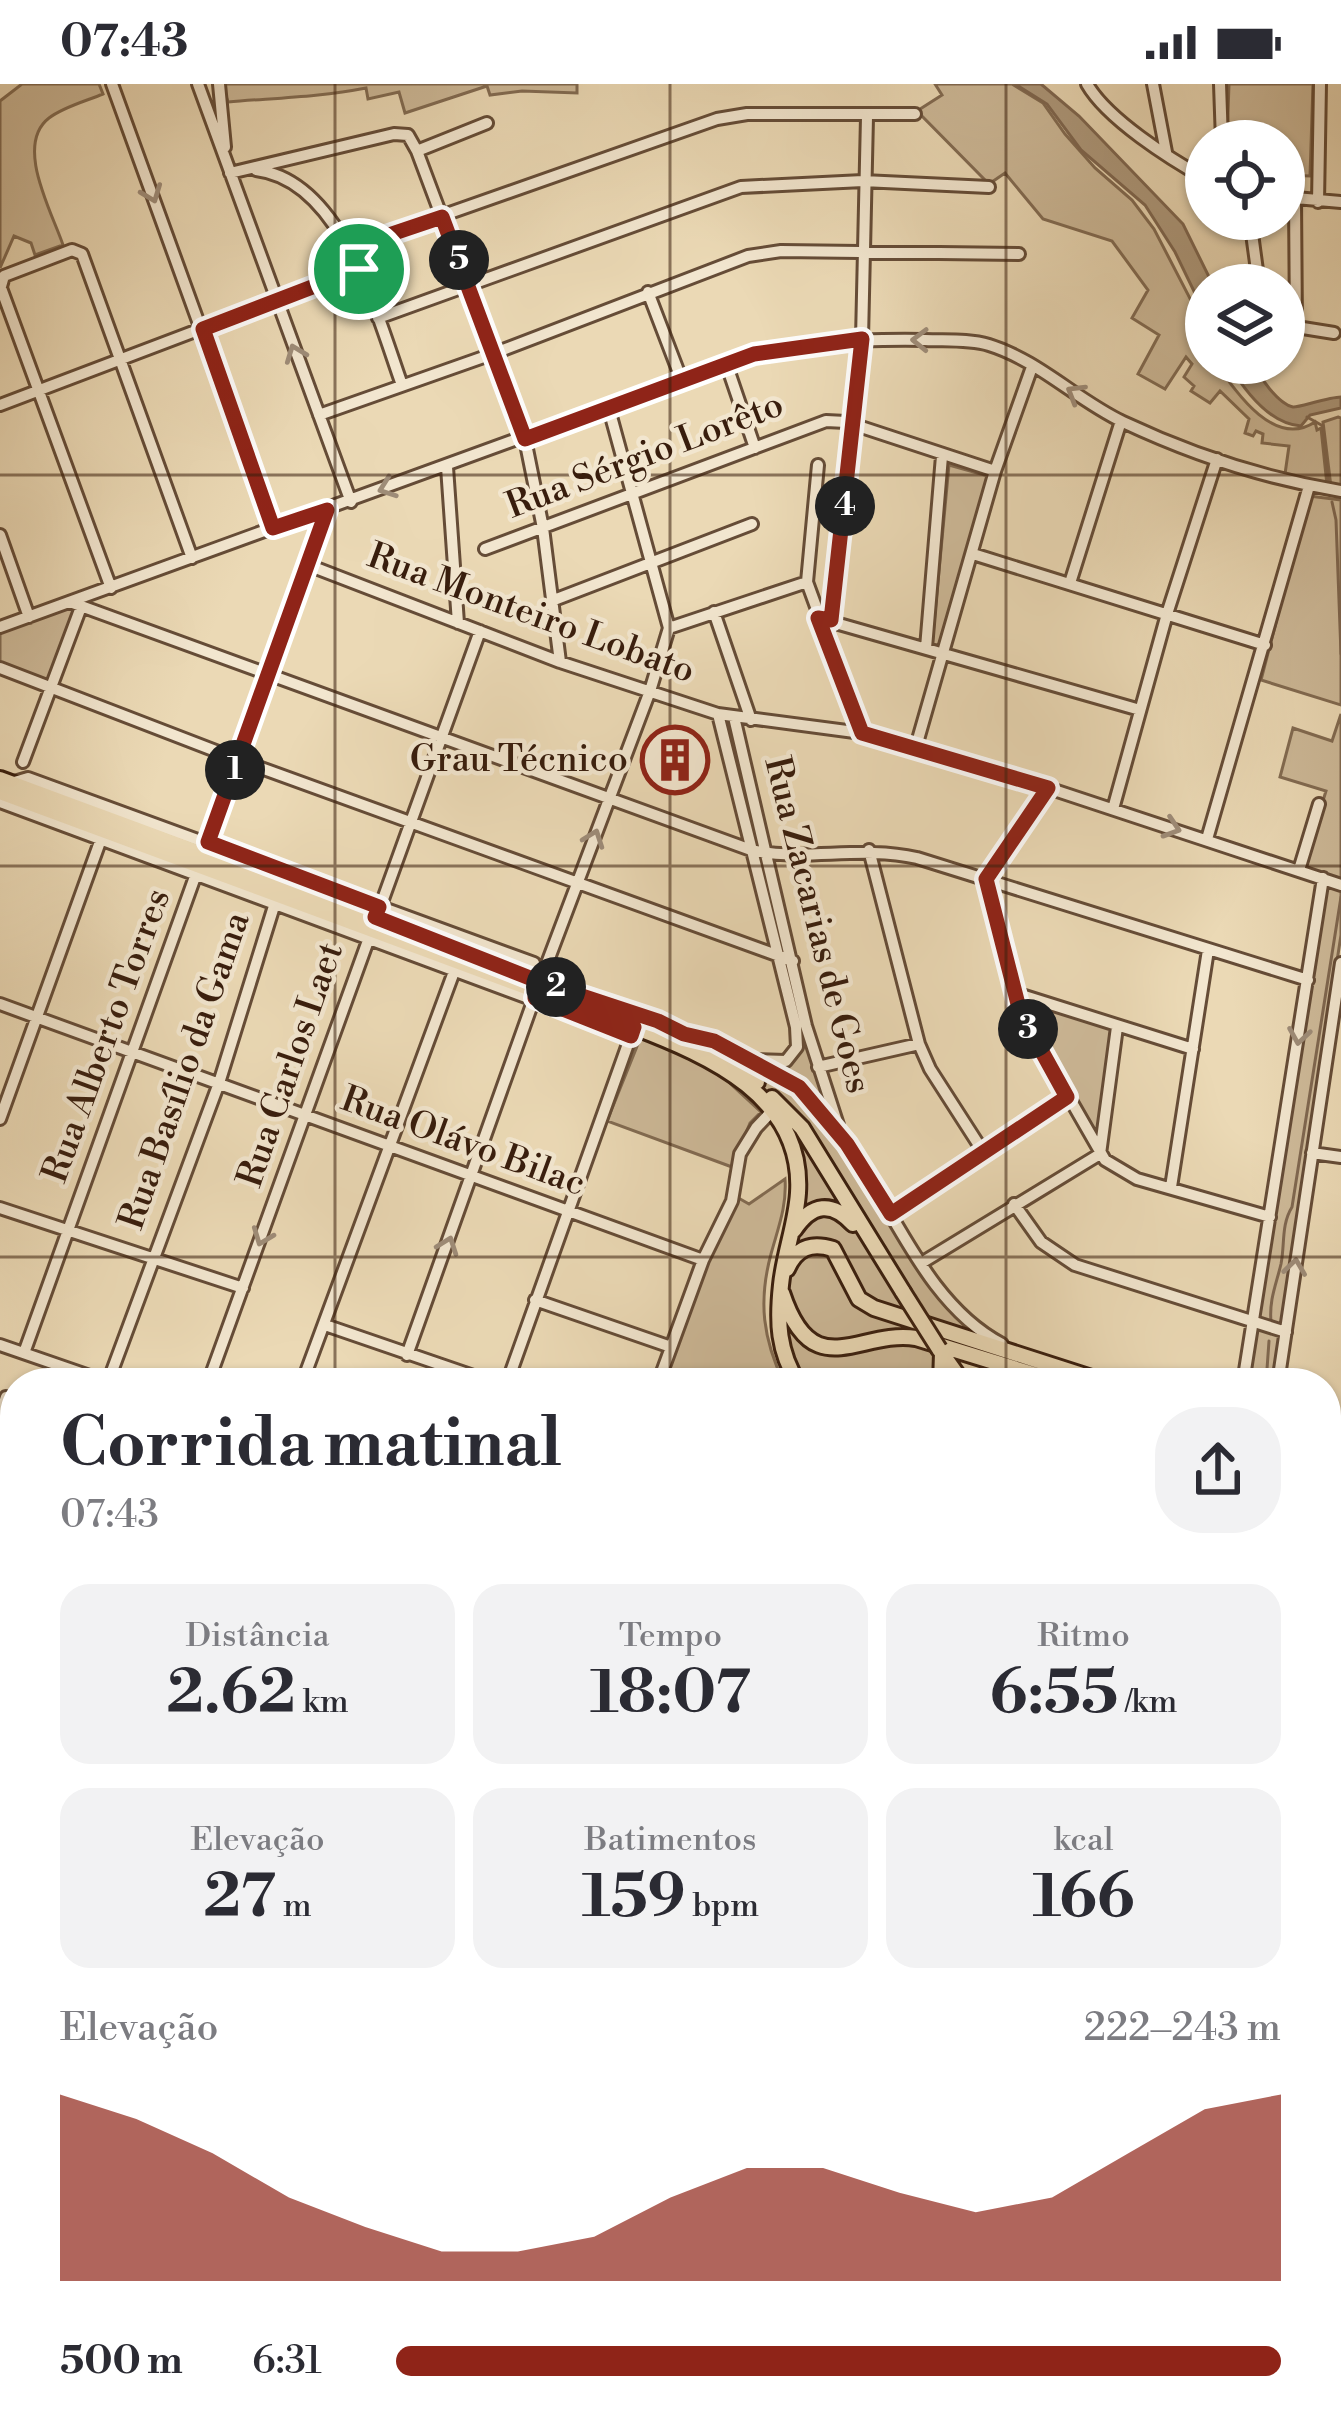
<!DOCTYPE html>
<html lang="pt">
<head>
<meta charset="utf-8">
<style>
	body { margin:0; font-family:"Libre Bodoni",serif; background:#f2f2f3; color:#2b2b33; height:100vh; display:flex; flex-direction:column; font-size:45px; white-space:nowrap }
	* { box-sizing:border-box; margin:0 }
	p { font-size:39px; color:#7c7c81 }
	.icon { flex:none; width:66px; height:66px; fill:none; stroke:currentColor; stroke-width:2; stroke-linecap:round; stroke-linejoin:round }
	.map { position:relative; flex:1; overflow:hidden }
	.panel { position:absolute; left:0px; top:1284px; width:1341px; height:1062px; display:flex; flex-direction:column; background:#fff; border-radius:48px 48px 0 0; box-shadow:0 3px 9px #0004 }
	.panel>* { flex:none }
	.controls { position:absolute; left:1185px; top:36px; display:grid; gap:24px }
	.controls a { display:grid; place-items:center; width:120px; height:120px; border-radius:50%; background:#fff; box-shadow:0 3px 9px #0004; font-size:60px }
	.pin { position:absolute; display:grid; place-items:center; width:102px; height:102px; color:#fff; margin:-51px; border:6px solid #fff; border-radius:50%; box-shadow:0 3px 12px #0007 }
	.km { position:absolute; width:60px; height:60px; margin:-30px; border-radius:50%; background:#222; color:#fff; font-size:33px; line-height:60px; text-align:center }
	.round { display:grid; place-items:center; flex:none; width:126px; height:126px; border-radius:48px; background:#f2f2f3 }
	.head { display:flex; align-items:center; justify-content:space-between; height:204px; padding:0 60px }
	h1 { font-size:66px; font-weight:700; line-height:90px }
	.figures { display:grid; grid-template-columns:repeat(3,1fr); gap:18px; height:204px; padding:12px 60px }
	.figures div { display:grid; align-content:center; border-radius:30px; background:#f2f2f3; text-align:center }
	.figures b { font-size:60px; font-weight:700 }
	.figures small { font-size:33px; font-weight:400 }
	.figures p { font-size:33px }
	.chart { height:336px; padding:24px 60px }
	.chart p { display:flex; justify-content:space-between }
	.chart svg { width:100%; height:216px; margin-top:12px; fill:#8f2418; opacity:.7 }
	ul { padding:0 60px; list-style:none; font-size:39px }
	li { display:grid; grid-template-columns:192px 144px 1fr; align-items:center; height:90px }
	li i { height:30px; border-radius:15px; background:#8f2418 }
	.status { display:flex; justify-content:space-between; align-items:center; height:84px; padding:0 60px; background:#fff; direction:ltr }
	.status svg { height:33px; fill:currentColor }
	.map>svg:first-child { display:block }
	.green { fill:#cdb998; stroke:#826b52; stroke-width:3 }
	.water { fill:#ae997c; stroke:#7f6750; stroke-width:3 }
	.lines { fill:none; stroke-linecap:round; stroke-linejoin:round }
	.stream { stroke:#7f6750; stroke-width:3 }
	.minor-casing { stroke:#654c37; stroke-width:16 }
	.major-casing { stroke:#381d0d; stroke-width:20 }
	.minor { stroke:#f2e6cf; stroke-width:10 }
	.major { stroke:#ebd9b5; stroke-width:14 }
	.major-bridge-casing { stroke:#381d0d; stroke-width:20; stroke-linecap:butt }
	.major-bridge { stroke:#ebd9b5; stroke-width:14 }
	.oneway { stroke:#9e8c78 }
	.route-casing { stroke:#fff; stroke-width:24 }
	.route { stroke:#8f2418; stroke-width:15 }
	.grid { fill:none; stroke:#381d0d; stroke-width:3; stroke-opacity:0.55 }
	.labels { text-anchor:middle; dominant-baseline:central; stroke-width:9; stroke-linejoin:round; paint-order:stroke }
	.street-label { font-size:36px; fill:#381d0d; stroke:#f2e6cf }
	.poi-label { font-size:36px; fill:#381d0d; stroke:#f2e6cf; text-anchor:end }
</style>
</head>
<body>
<div class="status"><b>07:43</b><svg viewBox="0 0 49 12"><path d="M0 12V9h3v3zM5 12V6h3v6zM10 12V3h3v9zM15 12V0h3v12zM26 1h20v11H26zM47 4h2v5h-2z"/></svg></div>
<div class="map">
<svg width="1341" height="2346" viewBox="0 0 1341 2346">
	<rect width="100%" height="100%" fill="#ebd9b5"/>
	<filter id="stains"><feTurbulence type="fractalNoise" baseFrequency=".00167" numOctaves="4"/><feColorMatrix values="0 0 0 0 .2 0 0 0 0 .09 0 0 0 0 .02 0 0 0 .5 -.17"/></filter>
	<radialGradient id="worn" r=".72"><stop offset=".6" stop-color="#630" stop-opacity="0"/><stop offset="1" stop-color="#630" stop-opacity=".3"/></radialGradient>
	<path class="green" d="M22,0H99L103,10C86,17 63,23 49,34C14,61 52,128 63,161L35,171L31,159L14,152L0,184V17Z
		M222,0H577V9L522,7L490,11L487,2L405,29L399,8L368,15L366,4C320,13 274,14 228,18Z
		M935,0H1012L1043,19L1065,50L1095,84L1132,116L1154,145L1196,226L1206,253V279H1216C1236,308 1274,365 1315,338L1317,346L1321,344L1327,401L1285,390L1289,362L1262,359L1263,350L1256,347L1253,352L1245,349L1249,335L1220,307L1210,319L1191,307L1194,302L1184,293L1192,280L1186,273L1165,305L1138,290L1159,251L1132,234L1148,206L1112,157L1043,135L1005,89L989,100L917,27L942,11Z
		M1229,0H1313L1310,92L1284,91V57H1227Z
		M1338,333L1341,334V404L1331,403L1323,338Z
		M949,381L988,392L939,561H932Z
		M1309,412L1341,416V621L1261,596Z
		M69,522L77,525L49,600L0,580V547Z
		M718,630L734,634L830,1026L925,1181L986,1251L924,1240L964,1299H798L779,1258L796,1123L793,1062L740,972L785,973L797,957Z
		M1341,630V797L1302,785L1326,707L1280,693L1293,644L1332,657Z
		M1326,801L1341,805V851L1281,1242L1256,1237Z
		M1020,915L1113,945L1099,1063L1037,957Z
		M647,953L722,992L761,1028L750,1039L732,1083L607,1037L640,955Z
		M785,1095C787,1122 778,1144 771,1170C758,1218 763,1255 784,1299H661L706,1177L735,1112L749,1120Z
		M1255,1244L1281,1252L1274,1299H1246Z
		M1326,1668L1341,1676V2346H1294L1269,2331H1326Z
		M696,2331H945L949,2346H687Z"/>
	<path class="water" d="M1015,0H1041L1079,32L1183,140L1213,201H1206V232L1175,168L1145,121L1081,66L1047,20Z
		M1228,279H1252C1259,292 1278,320 1293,323C1297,324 1329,313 1341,313V324L1310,331L1301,342C1269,340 1244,306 1228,279Z"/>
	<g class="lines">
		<path class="stream" d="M1307,333L1323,342L1328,396
			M1332,418L1336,436L1341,570
			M1271,1238C1269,1216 1276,1201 1281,1180C1285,1160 1281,1141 1292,1123L1341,813
			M1266,1299L1269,1257
			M0,2086L15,2082
			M0,2300L15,2297"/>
		<defs>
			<path id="minor" d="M112,0L273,444
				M198,0L351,418
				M219,0L225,63
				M1087,0C1107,35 1170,75 1206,95
				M1153,0L1166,68
				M1220,0L1222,57
				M417,67L487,39
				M256,86C342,96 377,231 402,301
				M230,89L394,50L408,51L417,67L525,355L543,444L560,578
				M1284,113L1341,118
				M1295,115L1296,244
				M1318,118L1320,0
				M1250,135L1259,201
				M350,164L717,35L747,30H915
				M1,204L111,504
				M0,206L4,192L72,166L82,170L192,474
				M648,208L682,297
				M378,234L741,103L863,97L989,103
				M1284,241L1334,249
				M726,279L755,364
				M0,321L359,185
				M609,325L669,544
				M319,331L495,269L748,172L781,167L1019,170
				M818,381L807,498L862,649
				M447,383L458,539
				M0,451L29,533
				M485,465L826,337L846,338L995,387
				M973,470L1265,561
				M308,481L560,578L718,630L862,649L1048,704L1341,801
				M1070,499L1121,337
				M554,516L752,440
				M70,518L751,766C804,778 860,761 917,774L1308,896
				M714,528L751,636
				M818,534L1140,626
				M831,536L862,255L867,33
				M0,543L726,279C791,258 857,255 925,256C946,257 968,255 989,261C1038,276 1078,317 1123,338C1191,370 1267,395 1341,407
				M669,544L807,498
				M926,564L942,372
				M0,584L239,676L793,877
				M718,630L796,943L797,963L786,977L754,976
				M734,633L806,942L838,1041
				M915,666L995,387L1032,283
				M23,678L81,523
				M11,699L28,694L534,879
				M1048,704L986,795L1020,928L1105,1076L1137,1095L1270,1133
				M0,718L631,952
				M1113,725L1167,530L1217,375
				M1207,755L1309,402
				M207,761L327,426
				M869,766L919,960L930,985L984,1069
				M1299,786L1319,720
				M1015,909L1193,965
				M0,920L703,1176
				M710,956C736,967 780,987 801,1005C881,1074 907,1210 1002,1260
				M818,983L919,960
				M0,1035L101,755
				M1312,1069L1341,1073
				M1171,1103L1208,866
				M1014,1120L1041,1158L1075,1181L1286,1248
				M0,1124L243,1204
				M891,1130L1067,1013
				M923,1178L1100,1070L1117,943
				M535,1216L671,1263
				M325,1241L494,1299
				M0,1261L110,1299
				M24,1269L196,790
				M407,1271L540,898L650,607L669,544
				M108,1298L219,999L275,819
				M208,1299L480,547
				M302,1299L455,885
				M507,1299L633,946
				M658,1299L703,1176L732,1117L740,1070L756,1044L773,1026
				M1243,1299L1323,794
				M1278,1299L1341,879
				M6,1313L1,1328L15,1347
				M0,1408L15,1397
				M0,1514L15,1503
				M0,1531L15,1552
				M1326,1588L1341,1594
				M0,1627L15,1616
				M0,1731L15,1720
				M0,1768L15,1792
				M0,1852L15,1842
				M0,1869L15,1892
				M0,1983L15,1980
				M0,2071L15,2067
				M0,2094L15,2090
				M0,2182L15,2177
				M0,2265L15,2260
				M312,2331L314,2346
				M553,2331L570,2346
				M1117,2331L1144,2346
				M1243,2331L1263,2346
				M951,2340L968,2331
				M14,2346L67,2331
				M408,2346L420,2331
				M529,2346L543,2331
				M630,2346L643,2331"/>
			<path id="major" d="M0,695C178,761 356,826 533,895C608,924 699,938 757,998
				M0,708L634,943C710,972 804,1013 798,1109C796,1140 784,1170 781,1201C777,1238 778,1267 798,1299
				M772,1014L802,1044L903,1208
				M794,1146C812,1119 832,1117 853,1140
				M787,1185C796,1164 811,1158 833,1165L859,1215L874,1224L1107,1299
				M782,1209C813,1303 859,1245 916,1254L1062,1299
				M939,1265L963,1299
				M941,1299L942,1269
				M1326,1372L1341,1378
				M1326,1387L1341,1392
				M653,2346L667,2331
				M673,2346L688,2331"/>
		</defs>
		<use href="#minor" class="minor-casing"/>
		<use href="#major" class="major-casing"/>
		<use href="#minor" class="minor"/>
		<use href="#major" class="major"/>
		<defs>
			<path id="major-bridge" d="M903,1208L939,1265"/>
		</defs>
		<use href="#major-bridge" class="major-bridge-casing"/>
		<use href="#major-bridge" class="major-bridge"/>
	</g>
	<defs><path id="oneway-chevron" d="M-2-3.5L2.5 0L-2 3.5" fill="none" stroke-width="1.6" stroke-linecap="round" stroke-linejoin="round" transform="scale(3)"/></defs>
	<g class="oneway">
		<use href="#oneway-chevron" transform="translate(152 110) rotate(69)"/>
		<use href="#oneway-chevron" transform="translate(920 256) rotate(-179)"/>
		<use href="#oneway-chevron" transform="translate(295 269) rotate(-111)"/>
		<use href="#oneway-chevron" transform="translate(1075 309) rotate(-149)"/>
		<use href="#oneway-chevron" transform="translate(387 404) rotate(160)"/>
		<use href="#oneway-chevron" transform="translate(1172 744) rotate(18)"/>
		<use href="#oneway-chevron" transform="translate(594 754) rotate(-70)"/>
		<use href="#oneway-chevron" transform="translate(1299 952) rotate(99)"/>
		<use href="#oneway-chevron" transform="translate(262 1153) rotate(111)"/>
		<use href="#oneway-chevron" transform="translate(448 1161) rotate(-70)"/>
		<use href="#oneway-chevron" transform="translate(1295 1183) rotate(-82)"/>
	</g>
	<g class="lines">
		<defs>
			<path id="route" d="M359,185L203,245L273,444L327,426L208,758L379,823L375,833L540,898L536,909L634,943L631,952L535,914L540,898L658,937L684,950L714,957L799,1003L847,1060L891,1130L1067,1013L1020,928L986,795L1048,704L862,649L818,534L831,536L862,255L754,270L525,355L442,133L350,164L359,185"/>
		</defs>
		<use href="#route" class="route-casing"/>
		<use href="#route" class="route"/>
	</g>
	<path class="grid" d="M335,0V1299M670,0V1299M1006,0V1299M0,391H1341M0,782H1341M0,1173H1341M0,1564H15M1326,1564H1341M0,1955H15M1326,1955H1341M335,2331V2346M670,2331V2346M1006,2331V2346"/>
	<defs>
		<symbol id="building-ring" viewBox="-11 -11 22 22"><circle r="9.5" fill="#f2e6cf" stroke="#8f2418" stroke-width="1.5"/><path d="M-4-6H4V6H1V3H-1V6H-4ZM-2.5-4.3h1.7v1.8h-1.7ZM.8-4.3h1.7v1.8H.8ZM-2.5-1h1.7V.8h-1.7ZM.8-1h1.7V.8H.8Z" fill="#8f2418"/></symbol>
	</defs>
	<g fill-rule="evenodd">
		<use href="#building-ring" x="637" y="638" width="76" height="76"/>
	</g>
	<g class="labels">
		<g class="street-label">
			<text transform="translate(645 372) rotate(-21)">Rua Sérgio Lorêto</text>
			<text transform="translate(531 530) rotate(20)">Rua Monteiro Lobato</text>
			<text transform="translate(817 841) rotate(76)">Rua Zacarias de Goes</text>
			<text transform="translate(107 952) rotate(-70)">Rua Alberto Torres</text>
			<text transform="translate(291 981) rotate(-71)">Rua Carlos Laet</text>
			<text transform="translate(185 987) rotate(-71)">Rua Basílio da Gama</text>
			<text transform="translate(463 1058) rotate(20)">Rua Olávo Bilac</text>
		</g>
		<g class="poi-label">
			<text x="628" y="676">Grau Técnico</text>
		</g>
	</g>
	<rect width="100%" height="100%" filter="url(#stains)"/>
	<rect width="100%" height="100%" fill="url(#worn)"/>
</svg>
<div class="controls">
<a><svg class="icon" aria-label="locate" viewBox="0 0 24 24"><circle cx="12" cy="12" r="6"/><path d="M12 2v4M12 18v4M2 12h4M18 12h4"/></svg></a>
<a><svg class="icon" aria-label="layers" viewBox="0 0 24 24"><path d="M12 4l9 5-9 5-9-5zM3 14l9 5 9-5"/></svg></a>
</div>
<div class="pin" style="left:359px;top:185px;background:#1e9e55"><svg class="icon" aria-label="arrive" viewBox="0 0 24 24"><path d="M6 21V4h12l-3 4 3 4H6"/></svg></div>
<b class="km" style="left:235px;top:686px">1</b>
<b class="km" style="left:556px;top:903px">2</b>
<b class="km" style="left:1028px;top:945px">3</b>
<b class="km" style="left:845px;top:422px">4</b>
<b class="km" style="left:459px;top:176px">5</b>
<section class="panel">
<div class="head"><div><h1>Corrida matinal</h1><p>07:43</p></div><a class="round"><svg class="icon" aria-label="share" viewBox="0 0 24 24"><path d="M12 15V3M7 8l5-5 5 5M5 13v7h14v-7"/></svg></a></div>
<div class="figures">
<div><p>Distância</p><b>2.62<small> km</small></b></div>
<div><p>Tempo</p><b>18:07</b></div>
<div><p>Ritmo</p><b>6:55<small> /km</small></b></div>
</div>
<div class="figures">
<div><p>Elevação</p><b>27<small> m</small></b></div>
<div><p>Batimentos</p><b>159<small> bpm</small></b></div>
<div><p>kcal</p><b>166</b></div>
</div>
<div class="chart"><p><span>Elevação</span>222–243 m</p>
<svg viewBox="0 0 160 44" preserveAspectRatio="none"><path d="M0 44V6L10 11L20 18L30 27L40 33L50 38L60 38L70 35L80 27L90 21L100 21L110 26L120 30L130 27L140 18L150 9L160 6V44z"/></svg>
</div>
<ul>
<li><b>500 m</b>6:31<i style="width:100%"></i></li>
</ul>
</section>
</div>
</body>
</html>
